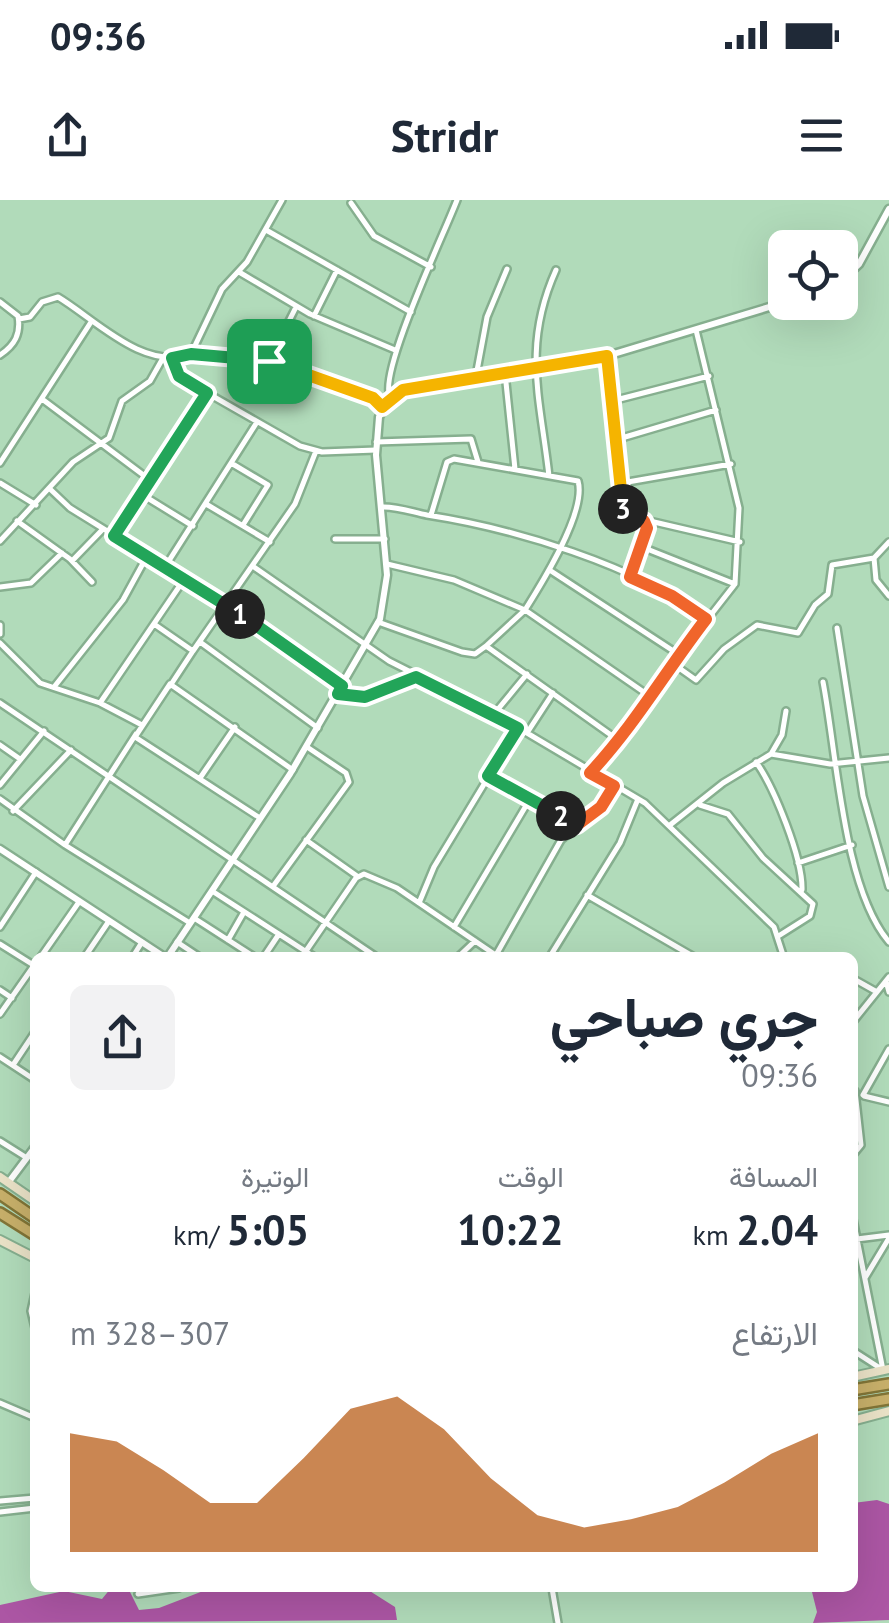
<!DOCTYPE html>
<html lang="ar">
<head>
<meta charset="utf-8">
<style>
	body { margin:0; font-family:"PT Sans",Vazirmatn,sans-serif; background:#f2f2f3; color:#1f2937; direction:rtl; height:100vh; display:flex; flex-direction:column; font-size:38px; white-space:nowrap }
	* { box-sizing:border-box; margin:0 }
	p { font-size:32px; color:#747a83 }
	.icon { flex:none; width:55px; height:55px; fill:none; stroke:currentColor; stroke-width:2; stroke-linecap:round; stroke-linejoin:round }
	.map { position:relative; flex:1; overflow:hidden; direction:ltr }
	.sheet { position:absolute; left:30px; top:752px; width:828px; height:640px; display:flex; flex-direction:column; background:#fff; border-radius:15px; box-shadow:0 10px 40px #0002; direction:rtl }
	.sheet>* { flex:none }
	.fabs { position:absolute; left:768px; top:30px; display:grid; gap:20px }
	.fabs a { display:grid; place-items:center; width:90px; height:90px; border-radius:15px; background:#fff; box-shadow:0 10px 40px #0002; font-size:50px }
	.pin { position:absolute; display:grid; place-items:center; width:85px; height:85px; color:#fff; margin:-42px; border-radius:20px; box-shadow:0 5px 15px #0006 }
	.km { position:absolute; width:50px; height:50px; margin:-25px; border-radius:50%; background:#222; color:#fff; font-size:28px; line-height:50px; text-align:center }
	.round { display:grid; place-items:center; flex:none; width:105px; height:105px; border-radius:15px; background:#f2f2f3 }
	.head { display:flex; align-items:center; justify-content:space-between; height:170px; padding:0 40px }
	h1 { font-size:55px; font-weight:800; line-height:75px }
	.metrics { display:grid; grid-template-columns:repeat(3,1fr); gap:15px; height:170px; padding:10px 40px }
	.metrics div { display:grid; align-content:center }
	.metrics b { font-size:42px; font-weight:800 }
	.metrics small { font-size:28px; font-weight:400 }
	.metrics p { font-size:28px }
	.chart { height:280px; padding:20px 40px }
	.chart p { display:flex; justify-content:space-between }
	.chart svg { width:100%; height:180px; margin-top:10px; fill:#b45309; opacity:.7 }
	.status { display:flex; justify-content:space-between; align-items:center; height:70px; padding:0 50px; background:#fff; direction:ltr }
	.status svg { height:28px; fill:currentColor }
	header { display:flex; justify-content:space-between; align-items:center; height:130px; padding:0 40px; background:#fff; font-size:45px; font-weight:800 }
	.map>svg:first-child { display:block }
	.water { fill:#ac56a4 }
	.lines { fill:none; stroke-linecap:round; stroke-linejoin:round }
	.minor-casing { stroke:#86af8f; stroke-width:10 }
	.tertiary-casing { stroke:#86af8f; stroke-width:11 }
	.secondary-casing { stroke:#86af8f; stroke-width:12 }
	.trunk-casing { stroke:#827537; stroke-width:14 }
	.minor { stroke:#fff; stroke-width:5 }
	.tertiary { stroke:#fff; stroke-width:6 }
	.secondary { stroke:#eae2c7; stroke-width:8 }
	.trunk { stroke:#c8b06a; stroke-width:9 }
	.split-1-casing { stroke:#fff; stroke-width:20 }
	.split-2-casing { stroke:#fff; stroke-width:20 }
	.split-3-casing { stroke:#fff; stroke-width:20 }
	.split-4-casing { stroke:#fff; stroke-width:20 }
	.split-1 { stroke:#22a559; stroke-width:12 }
	.split-2 { stroke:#22a559; stroke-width:12 }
	.split-3 { stroke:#f0652b; stroke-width:12 }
	.split-4 { stroke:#f5b400; stroke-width:12 }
</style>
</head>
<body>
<div class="status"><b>09:36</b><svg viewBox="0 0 49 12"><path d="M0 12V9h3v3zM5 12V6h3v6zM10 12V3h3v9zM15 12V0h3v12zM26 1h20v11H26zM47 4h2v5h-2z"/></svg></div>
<header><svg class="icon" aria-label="menu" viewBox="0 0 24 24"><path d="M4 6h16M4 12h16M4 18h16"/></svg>Stridr<svg class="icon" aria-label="share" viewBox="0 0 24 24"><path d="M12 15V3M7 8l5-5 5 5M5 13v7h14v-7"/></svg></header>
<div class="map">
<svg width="889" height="1423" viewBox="0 0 889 1423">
	<rect width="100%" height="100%" fill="#b1dbba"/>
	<path class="water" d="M877,1300L889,1304V1420L813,1423L817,1412L811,1388H852L853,1303Z
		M111,1388H128L139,1410L159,1408L211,1388H365L395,1407L397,1420L0,1423V1405L64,1391L102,1399Z"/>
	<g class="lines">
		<defs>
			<path id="minor" d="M351,3L374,36L431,67
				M266,30L411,112
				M239,72L310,114L395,150
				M0,102L18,116C21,134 15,145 0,155
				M314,116L337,70
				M19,119L30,117L42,102L58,97C95,119 143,171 191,154L222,89L247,62L282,0
				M191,154L261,158L373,199L382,207
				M607,156L624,315L740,342
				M172,159L181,178L300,246L322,252L376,250
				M269,161L296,107
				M505,173L515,269
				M476,176L487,117L507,69
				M390,197C378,173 444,34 457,0
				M42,199L150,280
				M612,201L709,176
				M615,240L716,210
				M376,242L471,239L478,262
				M0,263L91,122
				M231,263L268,285L243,325
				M549,276C540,197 522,146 556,70
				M0,283L36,305
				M622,283L731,264
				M50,289L70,308L227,405L343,486
				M141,294L193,326
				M206,304L270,342
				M381,307C396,306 412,312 427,315C511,328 638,365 705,419
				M431,315L447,262L454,259L578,281C587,311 542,383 525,410L648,495
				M17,321L70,359L92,382
				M114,336L207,193
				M335,339H385
				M0,341L73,262L109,238L122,201L150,181L163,158
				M889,342L874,358L876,380L889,396
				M642,347L735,384
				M72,361L103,329
				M387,364L454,380L525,410L486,446L618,540
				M165,367L257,222
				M254,367L389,461L500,517L645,603L774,727L784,758
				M551,371L678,454
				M630,377L642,347L645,321
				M0,387L31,383L62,353
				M378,422L462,452L475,454L486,446
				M154,424L193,451L295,304L316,251
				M0,425V434
				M837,428L863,596L889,687
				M200,442L318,528
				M0,443L40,483L100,503L183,381
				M672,463L696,480L724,449L757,425L798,433L815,405L828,394L832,365L874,358
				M823,482C837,554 843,688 889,742
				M170,486L193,451
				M54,487L123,400L146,358
				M338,493L365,497L413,478
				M0,503L378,758
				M100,503L142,525
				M494,514L527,474
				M527,533L553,493
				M0,545L20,559
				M771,554L830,564L889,558
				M756,562C774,587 803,659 802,690
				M590,573L633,525L638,508L735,384L739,308L696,130
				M488,576L577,625
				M200,578L235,527
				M0,585L44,531
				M0,599L65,645L190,723
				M700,605L728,614L763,658L813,704L810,716L780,735
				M13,611L71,550
				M260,618L135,537L170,484L293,570
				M670,625L723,583L771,554L782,535L786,511
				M306,640L357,676
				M65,645L136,534
				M798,663L852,645
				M274,685L349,582L346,573L307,547
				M212,691L316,758
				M587,695L696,758
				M419,703L434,667L518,528
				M194,718L256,758
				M0,727L36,672
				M454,727L530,599
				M228,740L244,712
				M177,742L201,758
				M0,744L35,766
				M306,751L356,678L364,674L397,688L500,758
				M496,755L561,640L601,607L614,586
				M40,758L79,702
				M84,758L109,721
				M132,758L142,742
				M263,758L279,734
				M457,758L475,741
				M549,758L620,643L638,599
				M852,778L877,792
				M886,781L889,792
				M0,790L12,798
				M0,814L35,764
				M852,823L889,777
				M0,857L35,880
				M13,865L35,832
				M863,895L889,849
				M864,896L889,902
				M0,941L27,958
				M852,956L861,945L855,891
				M852,1014L883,1170
				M857,1039L889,1035
				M865,1078L889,1038
				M35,1093L31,1111L35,1128
				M852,1150L883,1170
				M0,1203L35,1218
				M0,1301L35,1298
				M0,1312L35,1308
				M552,1388L558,1423
				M138,1394L179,1388"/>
			<path id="tertiary" d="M840,82L859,64L889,9
				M0,649L166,758
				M167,758L290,574L380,419L387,375L376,255L379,217L392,195L413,188L607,156L786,102
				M8,983L35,947"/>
			<path id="secondary" d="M0,977L35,1001
				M0,1040L35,1058
				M852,1177L889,1169
				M852,1221L889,1211"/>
			<path id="trunk" d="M0,994L35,1018
				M0,1013L35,1035
				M852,1190L889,1184
				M852,1205L889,1199"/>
		</defs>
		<use href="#minor" class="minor-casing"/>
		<use href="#tertiary" class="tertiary-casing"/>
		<use href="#secondary" class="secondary-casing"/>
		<use href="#trunk" class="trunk-casing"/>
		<use href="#minor" class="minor"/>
		<use href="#tertiary" class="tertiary"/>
		<use href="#secondary" class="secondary"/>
		<use href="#trunk" class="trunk"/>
	</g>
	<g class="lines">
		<defs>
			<path id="split-1" d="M240,414L114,336L207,193L179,176L172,158L191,154L269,161"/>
			<path id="split-2" d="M240,414L342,486L338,494L365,497L416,477L518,528L488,576L561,616"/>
			<path id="split-3" d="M561,616L577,625L601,607L614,586L590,573C634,526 666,471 706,419L672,396L630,377L647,328L644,321L628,318L623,309"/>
			<path id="split-4" d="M269,161L373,198L382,207L403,190L607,156L623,309"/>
		</defs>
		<use href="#split-1" class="split-1-casing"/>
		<use href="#split-2" class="split-2-casing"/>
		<use href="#split-3" class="split-3-casing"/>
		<use href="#split-4" class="split-4-casing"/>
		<use href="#split-1" class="split-1"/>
		<use href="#split-2" class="split-2"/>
		<use href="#split-3" class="split-3"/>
		<use href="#split-4" class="split-4"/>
	</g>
</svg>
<div class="fabs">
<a><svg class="icon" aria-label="locate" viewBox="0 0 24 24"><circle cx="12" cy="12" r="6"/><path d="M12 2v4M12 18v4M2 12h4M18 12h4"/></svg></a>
</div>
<div class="pin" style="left:269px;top:161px;background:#1e9e55"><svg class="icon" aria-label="arrive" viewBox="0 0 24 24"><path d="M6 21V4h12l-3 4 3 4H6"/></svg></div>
<b class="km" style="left:240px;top:414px">1</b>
<b class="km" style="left:561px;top:616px">2</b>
<b class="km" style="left:623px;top:309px">3</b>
<section class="sheet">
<div class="head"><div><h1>جري صباحي</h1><p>09:36</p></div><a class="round"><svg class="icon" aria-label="share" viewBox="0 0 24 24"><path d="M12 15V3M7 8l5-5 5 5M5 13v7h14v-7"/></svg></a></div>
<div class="metrics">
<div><p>المسافة</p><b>2.04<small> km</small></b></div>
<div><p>الوقت</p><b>10:22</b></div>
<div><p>الوتيرة</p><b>5:05<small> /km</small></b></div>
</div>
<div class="chart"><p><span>الارتفاع</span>307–328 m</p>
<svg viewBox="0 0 160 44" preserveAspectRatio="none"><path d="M0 44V15L10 17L20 24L30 32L40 32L50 21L60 9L70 6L80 14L90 26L100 35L110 38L120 36L130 33L140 27L150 20L160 15V44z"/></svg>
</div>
</section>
</div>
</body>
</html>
